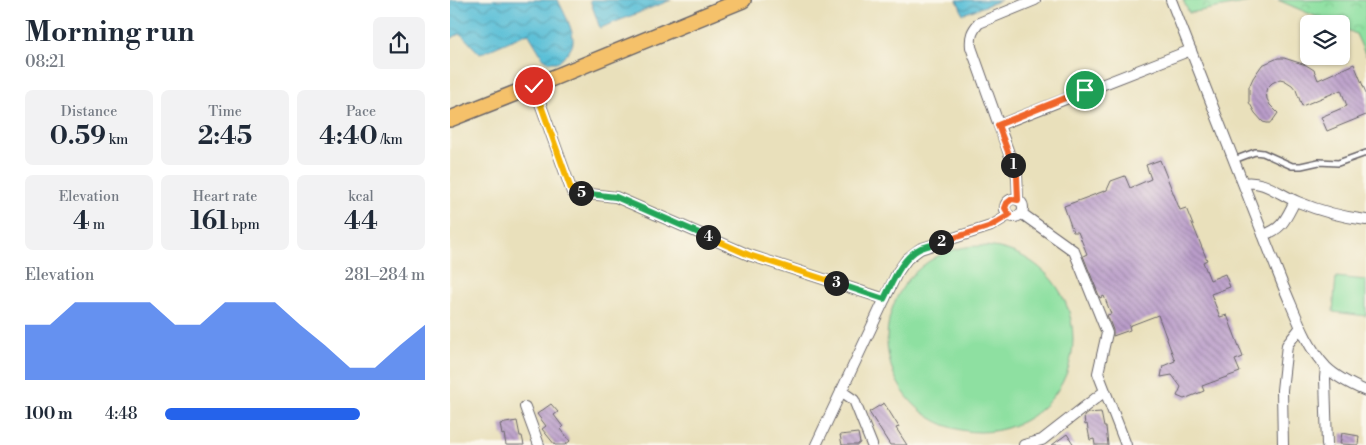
<!DOCTYPE html>
<html lang="en">
<head>
<meta charset="utf-8">
<style>
	body { margin:0; font-family:"Libre Bodoni",serif; background:#f2f2f3; color:#1f2937; height:100vh; display:flex; flex-direction:column; font-size:19px; white-space:nowrap }
	* { box-sizing:border-box; margin:0 }
	p { font-size:16px; color:#747a83 }
	.icon { flex:none; width:28px; height:28px; fill:none; stroke:currentColor; stroke-width:2; stroke-linecap:round; stroke-linejoin:round }
	.map { position:relative; flex:1; overflow:hidden }
	.drawer { display:flex; flex-direction:column; background:#fff; width:450px }
	.drawer>* { flex:none }
	.fabs { position:absolute; left:850px; top:15px; display:grid; gap:10px }
	.fabs a { display:grid; place-items:center; width:50px; height:50px; border-radius:8px; background:#fff; box-shadow:0 1px 4px #0004; font-size:25px }
	.pin { position:absolute; display:grid; place-items:center; width:42px; height:42px; color:#fff; margin:-21px; border:2px solid #fff; border-radius:50%; box-shadow:0 1px 5px #0007 }
	.km { position:absolute; width:25px; height:25px; margin:-12px; border-radius:50%; background:#222; color:#fff; font-size:14px; line-height:25px; text-align:center }
	.round { display:grid; place-items:center; flex:none; width:52px; height:52px; border-radius:8px; background:#f2f2f3 }
	.summary { display:flex; align-items:center; justify-content:space-between; height:85px; padding:0 25px }
	h1 { font-size:28px; font-weight:700; line-height:38px }
	.metrics { display:grid; grid-template-columns:repeat(3,1fr); gap:8px; height:85px; padding:5px 25px }
	.metrics div { display:grid; align-content:center; border-radius:8px; background:#f2f2f3; text-align:center }
	.metrics b { font-size:25px; font-weight:700 }
	.metrics small { font-size:14px; font-weight:400 }
	.metrics p { font-size:14px }
	.chart { height:140px; padding:10px 25px }
	.chart p { display:flex; justify-content:space-between }
	.chart svg { width:100%; height:90px; margin-top:5px; fill:#2563eb; opacity:.7 }
	ul { padding:0 25px; list-style:none; font-size:16px }
	li { display:grid; grid-template-columns:80px 60px 1fr; align-items:center; height:38px }
	li i { height:12px; border-radius:6px; background:#2563eb }
	main { display:flex; flex:1; min-height:0 }
	.map>svg:first-child { display:block }
	.grass { fill:#8ee0a1; stroke:#58816e }
	.park { fill:url(#park-crowns); stroke:#58816e }
	.water { fill:url(#water-waves); stroke:#3e7089 }
	.building { fill:url(#building-back-hatch) }
	.lines { fill:none; stroke-linecap:round; stroke-linejoin:round }
	.service-casing { stroke:#686468; stroke-width:8 }
	.minor-casing { stroke:#686468; stroke-width:12 }
	.primary-casing { stroke:#686468; stroke-width:18 }
	.service { stroke:#fff; stroke-width:5 }
	.minor { stroke:#fff; stroke-width:10 }
	.primary { stroke:#f5c16b; stroke-width:15 }
	.split-1-casing { stroke:#fff; stroke-width:10 }
	.split-2-casing { stroke:#fff; stroke-width:10 }
	.split-3-casing { stroke:#fff; stroke-width:10 }
	.split-4-casing { stroke:#fff; stroke-width:10 }
	.split-5-casing { stroke:#fff; stroke-width:10 }
	.split-6-casing { stroke:#fff; stroke-width:10 }
	.split-1 { stroke:#f0652b; stroke-width:6 }
	.split-2 { stroke:#f0652b; stroke-width:6 }
	.split-3 { stroke:#22a559; stroke-width:6 }
	.split-4 { stroke:#f5b400; stroke-width:6 }
	.split-5 { stroke:#22a559; stroke-width:6 }
	.split-6 { stroke:#f5b400; stroke-width:6 }
</style>
</head>
<body>
<main>
<section class="drawer">
<div class="summary"><div><h1>Morning run</h1><p>08:21</p></div><a class="round"><svg class="icon" aria-label="share" viewBox="0 0 24 24"><path d="M12 15V3M7 8l5-5 5 5M5 13v7h14v-7"/></svg></a></div>
<div class="metrics">
<div><p>Distance</p><b>0.59<small> km</small></b></div>
<div><p>Time</p><b>2:45</b></div>
<div><p>Pace</p><b>4:40<small> /km</small></b></div>
</div>
<div class="metrics">
<div><p>Elevation</p><b>4<small> m</small></b></div>
<div><p>Heart rate</p><b>161<small> bpm</small></b></div>
<div><p>kcal</p><b>44</b></div>
</div>
<div class="chart"><p><span>Elevation</span>281–284 m</p>
<svg viewBox="0 0 160 44" preserveAspectRatio="none"><path d="M0 44V17L10 17L20 6L30 6L40 6L50 6L60 17L70 17L80 6L90 6L100 6L110 17L120 27L130 38L140 38L150 27L160 17V44z"/></svg>
</div>
<ul>
<li><b>100 m</b>4:48<i style="width:75%"></i></li>
</ul>
</section>
<div class="map">
<svg width="916" height="445" viewBox="0 0 916 445">
	<defs>
		<pattern id="park-crowns" width="20" height="18" patternUnits="userSpaceOnUse" patternTransform="scale(1.25)"><rect width="20" height="18" fill="#8ee0a1"/><path d="M2 6a3 3 0 1 1 6 0M12 15a3 3 0 1 1 6 0" fill="none" stroke="#7ac08c"/></pattern>
		<pattern id="water-waves" width="16" height="10" patternUnits="userSpaceOnUse" patternTransform="scale(1.25)"><rect width="16" height="10" fill="#5abfd7"/><path d="M0 5q4-4 8 0t8 0" fill="none" stroke="#4a9bb0"/></pattern>
		<pattern id="building-back-hatch" width="6" height="6" patternUnits="userSpaceOnUse" patternTransform="scale(1.25)"><rect width="6" height="6" fill="#b99cc9"/><path d="M-1 5l2 2M0 0l6 6M5-1l2 2" fill="none" stroke="#967fa4"/></pattern>
	</defs>
	<rect width="100%" height="100%" fill="#fbf7ec"/>
	<filter id="ink" filterUnits="userSpaceOnUse"><feTurbulence type="fractalNoise" baseFrequency=".02" numOctaves="2"/><feDisplacementMap in="SourceGraphic" scale="10" xChannelSelector="R" yChannelSelector="G"/><feConvolveMatrix kernelMatrix="1 2 1 2 8 2 1 2 1" color-interpolation-filters="sRGB"/></filter>
	<filter id="wash" filterUnits="userSpaceOnUse"><feTurbulence type="fractalNoise" baseFrequency=".0096" numOctaves="4" result="noise"/><feDisplacementMap in="SourceGraphic" scale="20" xChannelSelector="R" yChannelSelector="G"/><feGaussianBlur stdDeviation="1.12" result="paint"/><feColorMatrix in="noise" values="0 0 0 0 0 0 0 0 0 0 0 0 0 0 0 0 0 1.4 0 .05"/><feComposite in="paint" operator="in"/></filter>
	<g filter="url(#wash)">
		<rect width="100%" height="100%" fill="#e9e0bb"/>
		<path class="grass" d="M437 339a93 93 0 1 1 186 0a93 93 0 1 1-186 0Z
			M886,277L916,280V316L883,312Z"/>
		<path class="park" d="M733,0H810L739,13Z
			M828,0H916V56L906,34L891,27V24H883Z"/>
		<path class="water" d="M0,0H108C113,11 127,35 122,46C119,53 114,57 109,62H99L93,58L78,33L30,54L12,35L9,34L0,39Z
			M140,0H221L150,28Z
			M507,0H551L513,14Z"/>
		<g id="blocks">
			<path class="building" d="M828,58H834L856,65L864,70L868,80L904,64L916,93V115L877,131L871,117L897,106L891,90L852,106L846,90L842,85L834,80L830,79L822,83L817,88L816,91L817,99L820,105L828,113L821,123H817L813,122L805,113L799,102V87L803,78L812,65Z
				M710,160L730,210L736,208L757,260L753,262L760,280L775,274L780,287L761,294L770,317L777,315L793,357L785,360L790,372L752,386L754,391L734,399L727,396L731,387L722,375L711,377L713,366L725,361L708,315L679,326L680,330L663,336V330L657,315L661,314L654,296L650,298L633,256L637,254L628,232H623L614,206L657,190L661,181L675,176L680,188L701,179L696,165Z
				M434,403L449,427L446,428L457,445H440L419,412Z
				M101,404L108,412L104,415L113,427L111,429L120,441L115,445H105L92,429L96,426L87,414Z
				M651,412L654,427H656L658,445H645L644,439L640,440L637,424L635,425L634,416L638,413Z
				M67,421L70,436H72L74,445H56L54,434L52,435L50,424Z
				M408,433L410,443L408,444V445H392L390,435Z
				M892,433L909,436L908,445L890,444Z
				M617,434L624,445H602Z"/>
		</g>
	</g>
	<g filter="url(#ink)">
		<use href="#blocks" fill-opacity="0" stroke="#686468" stroke-width="1"/>
		<g class="lines">
			<defs>
				<path id="service" d="M784,160L805,152L813,153L842,166H851L869,162L888,163L916,153"/>
				<path id="minor" d="M721,0L834,288C846,315 856,346 876,367C887,378 902,385 916,391
					M84,86L122,192L166,197L299,255L435,299
					M549,125L741,50
					M793,183C813,179 830,195 848,202C870,211 892,217 916,220
					M555 208a9 9 0 1 1 18 0a9 9 0 1 1-18 0Z
					M568,200L567,176L521,47C520,36 522,31 529,23L585,0
					M571,213L624,251L657,333L648,373L676,445
					M813,235C833,229 836,218 845,201
					M876,367L875,378L877,445
					M391,391L404,400L422,445
					M75,407L89,445
					M366,445L447,273L457,259L470,249L541,226L559,215
					M574,445L592,440L655,391
					M833,445L832,390L837,345L851,327"/>
				<path id="primary" d="M0,119L71,91L293,0"/>
			</defs>
			<use href="#service" class="service-casing"/>
			<use href="#minor" class="minor-casing"/>
			<use href="#primary" class="primary-casing"/>
			<use href="#service" class="service"/>
			<use href="#minor" class="minor"/>
			<use href="#primary" class="primary"/>
		</g>
	</g>
	<g class="lines" filter="url(#ink)">
		<defs>
			<path id="split-1" d="M563,165L548,125L635,90"/>
			<path id="split-2" d="M491,242L541,226L559,215L555,208L557,203L562,199L568,200L567,176L563,165"/>
			<path id="split-3" d="M386,283L434,299C443,281 452,257 471,248C478,246 484,244 491,242"/>
			<path id="split-4" d="M258,237L299,255L386,283"/>
			<path id="split-5" d="M131,193L166,197L258,237"/>
			<path id="split-6" d="M84,86L122,192L131,193"/>
		</defs>
		<use href="#split-1" class="split-1-casing"/>
		<use href="#split-2" class="split-2-casing"/>
		<use href="#split-3" class="split-3-casing"/>
		<use href="#split-4" class="split-4-casing"/>
		<use href="#split-5" class="split-5-casing"/>
		<use href="#split-6" class="split-6-casing"/>
		<use href="#split-1" class="split-1"/>
		<use href="#split-2" class="split-2"/>
		<use href="#split-3" class="split-3"/>
		<use href="#split-4" class="split-4"/>
		<use href="#split-5" class="split-5"/>
		<use href="#split-6" class="split-6"/>
	</g>
</svg>
<div class="fabs">
<a><svg class="icon" aria-label="layers" viewBox="0 0 24 24"><path d="M12 4l9 5-9 5-9-5zM3 14l9 5 9-5"/></svg></a>
</div>
<div class="pin" style="left:635px;top:90px;background:#1e9e55"><svg class="icon" aria-label="arrive" viewBox="0 0 24 24"><path d="M6 21V4h12l-3 4 3 4H6"/></svg></div>
<div class="pin" style="left:84px;top:86px;background:#d93025"><svg class="icon" aria-label="check" viewBox="0 0 24 24"><path d="M5 12l5 5 9-10"/></svg></div>
<b class="km" style="left:563px;top:165px">1</b>
<b class="km" style="left:491px;top:242px">2</b>
<b class="km" style="left:386px;top:283px">3</b>
<b class="km" style="left:258px;top:237px">4</b>
<b class="km" style="left:131px;top:193px">5</b>
</div>
</main>
</body>
</html>
